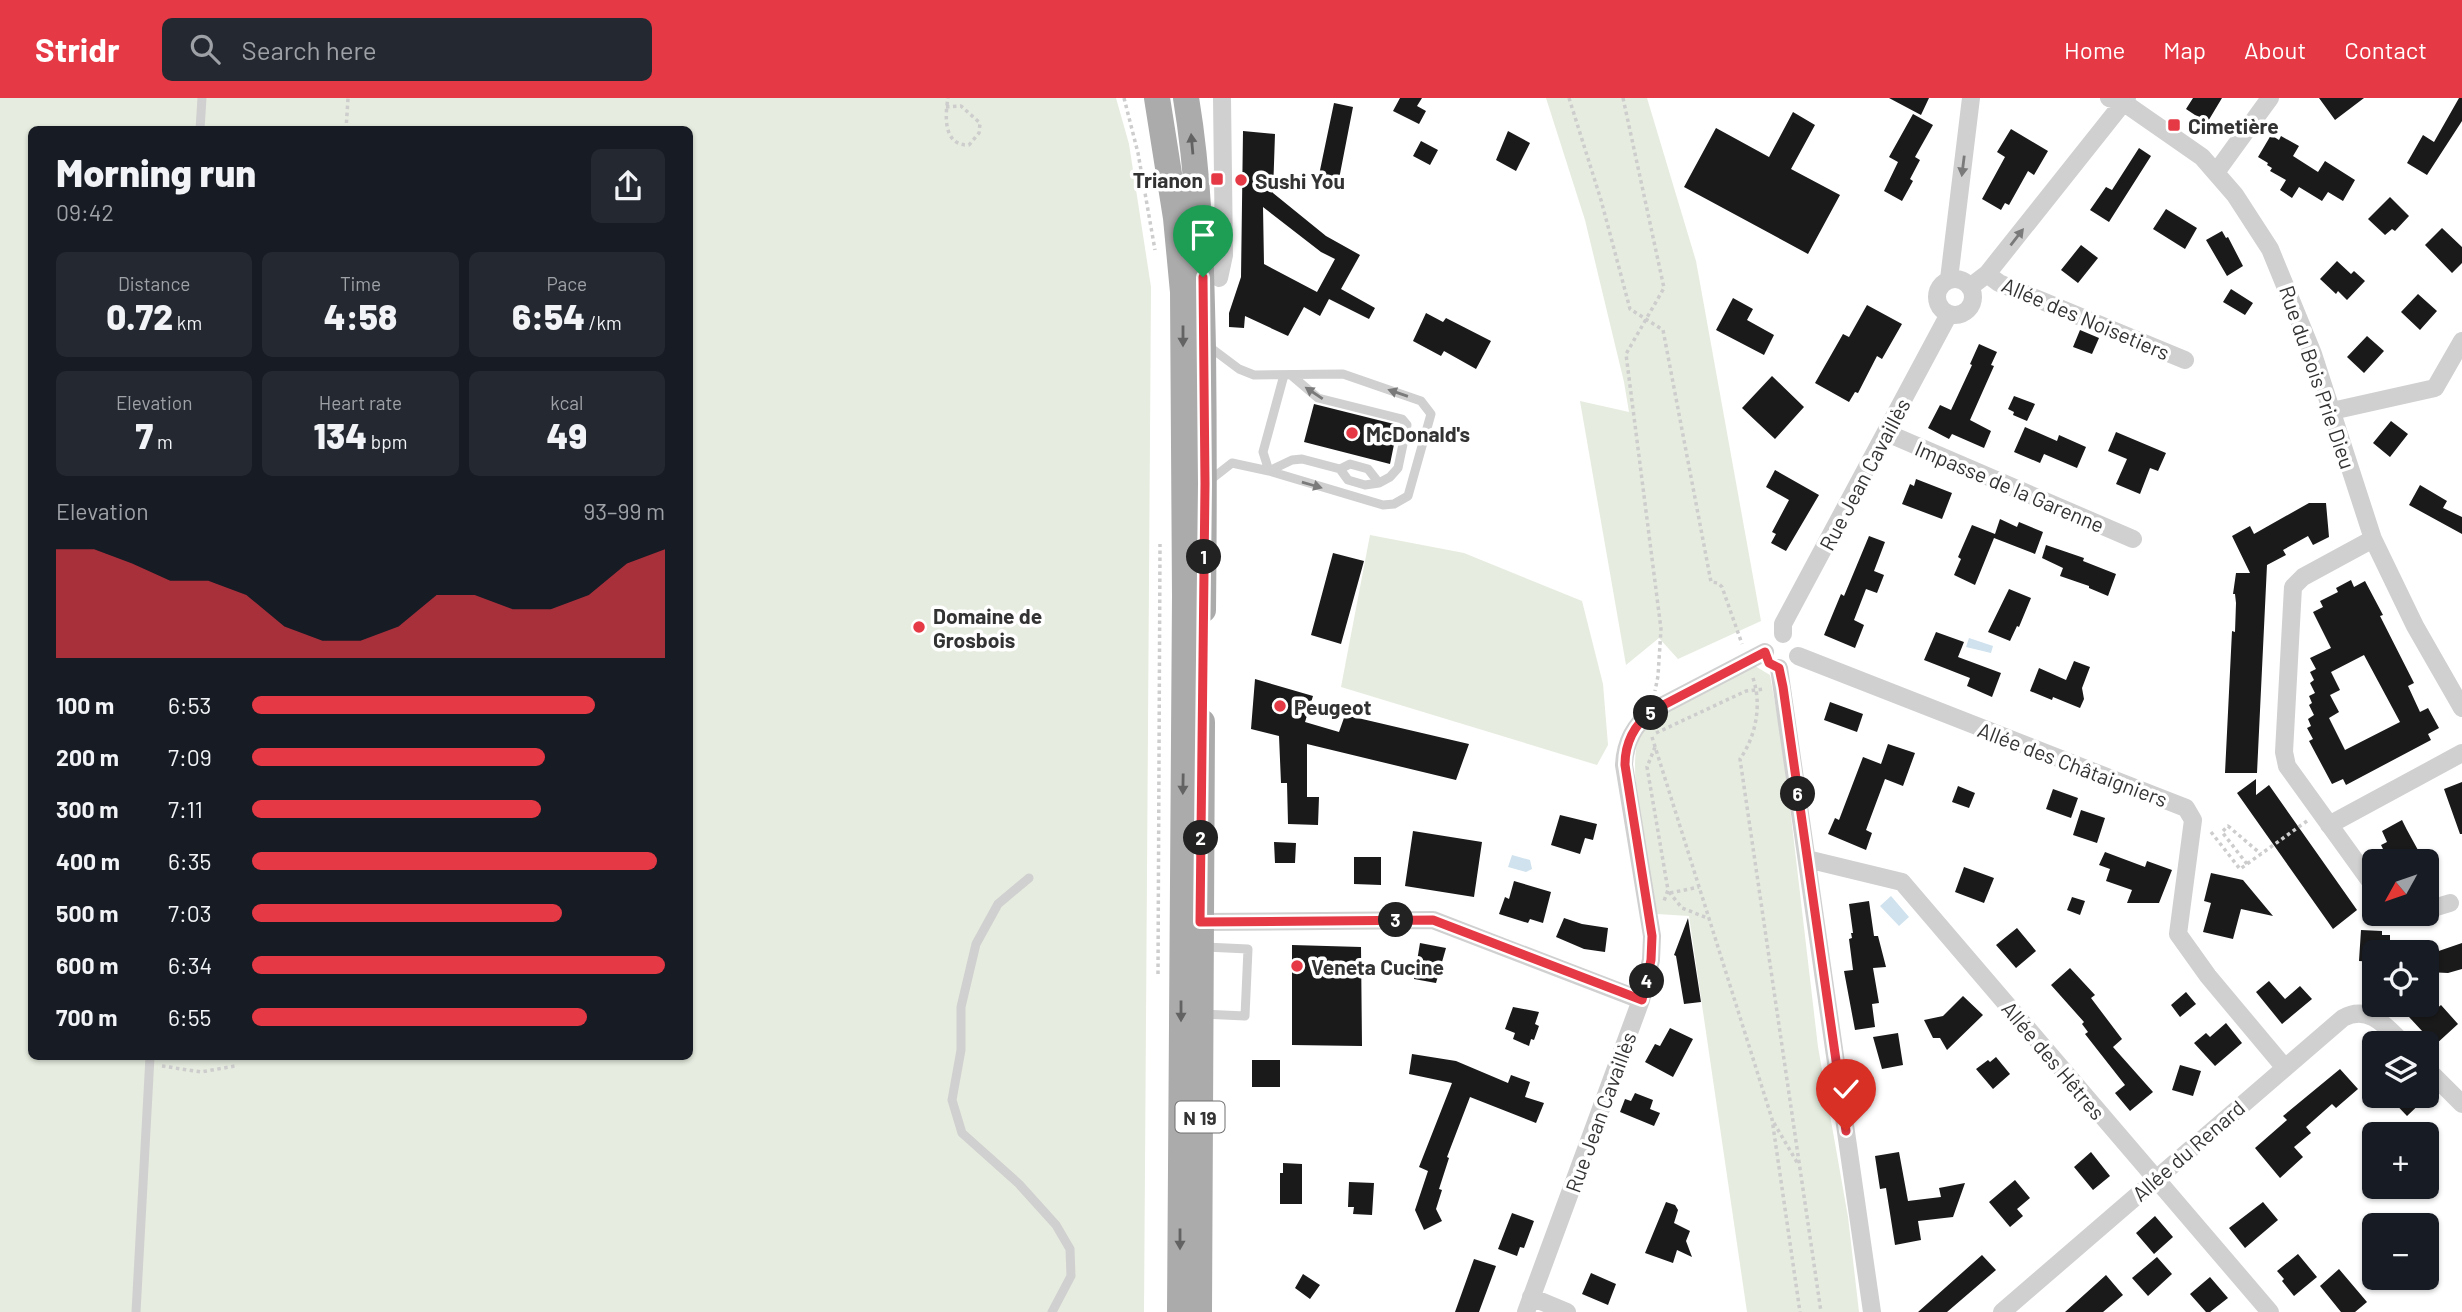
<!DOCTYPE html>
<html lang="en">
<head>
<meta charset="utf-8">
<style>
	body { margin:0; font-family:Barlow,sans-serif; background:#242831; color:#f1f3f6; height:100vh; display:flex; flex-direction:column; font-size:26px; white-space:nowrap }
	* { box-sizing:border-box; margin:0 }
	p { font-size:23px; color:#9ea1a6 }
	.icon { flex:none; width:38px; height:38px; fill:none; stroke:currentColor; stroke-width:2; stroke-linecap:round; stroke-linejoin:round }
	.map { position:relative; flex:1; overflow:hidden }
	.panel { position:absolute; left:28px; top:28px; width:665px; height:934px; display:flex; flex-direction:column; background:#171b24; border-radius:10px; box-shadow:0 2px 5px #0004 }
	.panel>* { flex:none }
	.needle { width:46px; rotate:230deg }
	.fabs { position:absolute; left:2362px; top:751px; display:grid; gap:14px }
	.fabs a { display:grid; place-items:center; width:77px; height:77px; border-radius:10px; background:#171b24; box-shadow:0 2px 5px #0004; font-size:35px }
	.pin { position:absolute; display:grid; place-items:center; width:60px; height:60px; color:#fff; margin:-72px -30px; border-radius:50% 50% 50% 0; rotate:-45deg; box-shadow:0 0 7px #0007 }
	.pin .icon { rotate:45deg }
	.km { position:absolute; width:35px; height:35px; margin:-18px; border-radius:50%; background:#222; color:#fff; font-size:19px; line-height:35px; text-align:center }
	.round { display:grid; place-items:center; flex:none; width:74px; height:74px; border-radius:10px; background:#242831 }
	.overview { display:flex; align-items:center; justify-content:space-between; height:119px; padding:0 28px }
	h1 { font-size:38px; font-weight:800; line-height:52px }
	.stats { display:grid; grid-template-columns:repeat(3,1fr); gap:10px; height:119px; padding:7px 28px }
	.stats div { display:grid; align-content:center; border-radius:10px; background:#242831; text-align:center }
	.stats b { font-size:35px; font-weight:800 }
	.stats small { font-size:19px; font-weight:400 }
	.stats p { font-size:19px }
	.chart { height:196px; padding:14px 28px }
	.chart p { display:flex; justify-content:space-between }
	.chart svg { width:100%; height:126px; margin-top:7px; fill:#e63946; opacity:.7 }
	ul { padding:0 28px; list-style:none; font-size:23px }
	li { display:grid; grid-template-columns:112px 84px 1fr; align-items:center; height:52px }
	li i { height:18px; border-radius:9px; background:#e63946 }
	header { display:flex; align-items:center; gap:42px; box-sizing:border-box; height:98px; padding:0 35px; background:#e63946; color:#fff }
	header strong { font-size:33px }
	nav { display:flex; gap:38px; margin-inline-start:auto; font-size:24px }
	.search { width:490px; height:63px; background:#242831; display:flex; align-items:center; gap:18px; box-sizing:border-box; padding:0 24px; border-radius:10px; color:#9ea1a6; font-size:26px }
	.map>svg:first-child { display:block }
	.green { fill:#e6ecdf; fill-rule:evenodd }
	.water { fill:#cfe2ee }
	.building { fill:#1a1a1a; fill-rule:evenodd }
	.lines { fill:none; stroke-linecap:round; stroke-linejoin:round }
	.path { stroke:#cdcdcd; stroke-width:3.5; stroke-dasharray:3.5 3.5; stroke-linecap:butt }
	.lane { stroke:#d0d0d0; stroke-width:9 }
	.street { stroke:#d0d0d0; stroke-width:18 }
	.primary { stroke:#ababab; stroke-width:26 }
	.oneway { fill:#636363 }
	.oneway2 { fill:#7a7a7a }
	.route-casing { stroke:#fff; stroke-width:14 }
	.route { stroke:#e63946; stroke-width:9 }
	.poi-dot { fill:#e63946; stroke:#fff; stroke-width:2.5 }
	.labels { text-anchor:middle; dominant-baseline:central; stroke-width:7; stroke-linejoin:round; paint-order:stroke }
	.shield { fill:#fff; stroke:#707070; stroke-width:2 }
	.shield-label { font-size:19px; font-weight:bold; fill:#333 }
	.poi-label { font-size:21px; font-weight:bold; fill:#333; stroke:#fff; text-anchor:start }
	.street-label { font-size:21px; fill:#333; stroke:#fff }
</style>
</head>
<body>
<header>
<strong>Stridr</strong>
<div class="search"><svg class="icon" aria-label="search" viewBox="0 0 24 24"><circle cx="10" cy="10" r="6"/><path d="M15 15l6 6"/></svg>Search here</div>
<nav><a>Home</a><a>Map</a><a>About</a><a>Contact</a></nav>
</header>
<div class="map">
<svg width="2462" height="1214" viewBox="0 0 2462 1214">
	<rect width="100%" height="100%" fill="#fff"/>
	<path class="green" d="M0,0H1116L1129,46L1151,189L1144,1214H0ZM32,32H690V959H32Z
		M1546,0H1647L1696,163L1761,523L1678,561L1659,540L1626,567L1580,303L1629,314L1624,284L1585,122Z
		M1370,437L1464,455L1582,503L1603,586L1608,647L1597,667L1341,589Z
		M1755,568L1770,577L1783,650L1818,949L1848,1119L1859,1214H1747L1689,818L1657,816C1651,779 1621,659 1643,631C1659,612 1730,581 1755,568Z"/>
	<path class="water" d="M1969,540L1993,548L1991,555L1966,549Z
		M1512,757L1530,762L1532,771L1526,774L1508,769Z
		M1891,798L1909,819L1899,828L1880,808Z"/>
	<path class="building" d="M1400,0H1422L1417,8L1426,13L1419,26L1393,13Z
		M1889,0H1929L1921,17Z
		M2193,0H2222L2207,25L2186,11Z
		M2319,0H2364L2335,22Z
		M2459,0H2462V23L2427,77L2407,65L2423,37L2434,44Z
		M1334,5L1353,9L1339,81L1319,77Z
		M1793,14L1815,27L1791,71L1840,97L1808,156L1684,89L1716,30L1769,59Z
		M1913,16L1933,27L1915,59L1920,62L1910,81L1913,83L1902,103L1884,93L1898,64L1889,59Z
		M2011,31L2048,53L2034,77L2028,73L2009,107L2005,105L2001,112L1982,101L2005,59L1997,54Z
		M1243,33L1275,36L1273,95L1326,138L1360,157L1341,191L1375,210L1369,221L1329,201L1320,218L1304,209L1288,238L1245,218L1244,230L1229,229V215L1241,179ZM1263,109L1321,154L1335,161L1317,194L1264,166Z
		M1508,33L1530,45L1516,73L1496,62Z
		M2271,37L2279,42L2281,38L2299,48L2293,58L2318,74L2325,63L2355,82L2343,103L2328,94L2322,103L2299,89L2292,100L2280,92L2286,82L2270,73L2272,70L2267,67L2268,65L2258,59Z
		M1421,43L1438,52L1430,67L1413,58Z
		M2139,50L2151,58L2109,124L2090,112L2106,89L2112,92Z
		M2390,99L2409,118L2395,133L2392,131L2385,137L2368,121Z
		M2166,111L2197,130L2185,151L2153,131Z
		M2442,130L2462,149V165L2452,175L2425,147Z
		M2222,133L2226,140L2228,139L2243,168L2227,178L2206,142Z
		M2081,147L2098,160L2078,185L2061,172Z
		M2337,163L2351,176L2354,173L2365,183L2347,202L2338,193L2336,196L2320,181Z
		M2231,191L2253,205L2245,217L2223,204Z
		M2418,196L2437,213L2420,232L2401,214Z
		M1733,200L1753,211L1747,222L1774,237L1764,257L1716,232Z
		M1867,207L1902,226L1882,261L1877,258L1858,295L1855,294L1849,304L1815,285L1843,236L1849,239Z
		M1426,215L1443,224L1446,220L1491,243L1476,271L1444,253L1441,258L1413,243Z
		M2080,232L2099,240L2092,256L2073,249Z
		M2367,238L2384,253L2364,275L2347,259Z
		M1979,246L1997,254L1991,267L1994,268L1970,322L1991,333L1984,350L1952,336L1949,341L1928,330L1940,307L1951,312L1972,267L1970,266Z
		M1772,278L1804,309L1775,341L1742,310Z
		M2014,298L2035,306L2027,323L2013,317L2014,314L2008,311Z
		M1314,306L1398,327L1390,366L1304,344Z
		M2391,323L2408,336L2390,359L2373,345Z
		M2025,329L2057,343L2059,337L2086,349L2077,370L2044,356L2040,365L2014,354Z
		M2116,334L2166,355L2158,373L2150,370L2140,396L2116,386L2127,361L2108,353Z
		M1775,372L1819,397L1786,453L1771,445L1776,436L1772,434L1789,402L1766,389Z
		M1916,381L1952,395L1942,421L1902,406L1910,386L1914,388Z
		M2420,387L2447,403L2443,410L2462,419V436L2409,407Z
		M2309,405H2326L2329,439L2313,447L2308,438L2283,452L2286,457L2267,467L2257,675H2225L2232,533L2235,534L2236,505L2235,496H2233L2236,475H2250L2232,438L2250,428L2254,436Z
		M2000,421L2017,429L2019,424L2043,434L2035,456L1994,440L1975,487L1954,477L1961,461L1958,459L1972,427L1995,436Z
		M1869,438L1885,444L1874,473L1884,477L1877,495L1866,491L1854,522L1864,527L1855,550L1824,537L1841,496L1844,498Z
		M2046,447L2084,460L2083,463L2116,476L2108,498L2089,490V488L2060,478L2063,470L2042,460Z
		M1333,455L1364,463L1341,546L1311,537Z
		M2351,482L2354,489L2365,483L2383,517L2380,518L2414,585L2408,588L2420,614L2428,610L2439,630L2428,636L2431,642L2346,687L2343,681L2332,686L2309,643L2313,641L2307,630L2311,628L2308,621L2314,617L2309,607L2312,605L2309,598L2315,595L2310,585L2314,582L2310,574L2316,571L2310,560L2331,550L2313,514L2323,509L2320,503L2338,494L2336,490ZM2364,557L2400,624L2345,652L2329,620L2339,614L2330,597L2340,592L2331,574Z
		M2009,491L2031,500L2019,529L2017,528L2010,543L1988,534Z
		M1936,534L1964,544L1958,559L2001,575L1992,599L1967,588L1970,580L1924,562Z
		M2074,563L2090,569L2082,590L2084,601L2080,610L2053,599L2052,602L2030,593L2039,570L2066,582Z
		M1255,581L1313,598L1305,624L1339,634L1345,617L1469,646L1456,682L1307,646V699H1319L1318,727L1288,726L1287,685H1281L1279,638L1251,631Z
		M1830,604L1863,616L1857,634L1824,622Z
		M1888,646L1915,655L1903,688L1885,681L1866,732L1872,735L1866,752L1828,736L1835,720L1839,722L1863,659L1881,666Z
		M2256,681V697L2269,687L2357,812L2333,831L2237,695Z
		M2462,684V736H2460L2444,691Z
		M1958,688L1975,695L1969,710L1952,704Z
		M2053,691L2078,700L2071,720L2046,711Z
		M2081,712L2105,720L2097,745L2073,737Z
		M1560,717L1597,726L1593,742L1585,740L1580,756L1551,747Z
		M2402,722L2407,732L2424,763H2389L2381,747L2387,744L2382,733Z
		M1413,733L1482,744L1474,799L1405,788Z
		M1274,744L1296,745L1295,765H1275Z
		M2105,754L2145,769L2147,763L2172,772L2159,805H2127L2132,792L2106,783L2110,771L2099,767Z
		M1354,759H1381V787L1354,786Z
		M1964,769L1994,780L1984,805L1955,794Z
		M2211,775L2243,782L2273,818L2241,811L2233,841L2203,834L2211,805L2204,803Z
		M1514,783L1551,794L1543,825L1530,821L1528,825L1499,816L1505,799L1509,801Z
		M2072,799L2085,803L2080,817L2067,812Z
		M1869,803L1874,838H1878L1886,869L1873,870L1879,905L1872,906L1875,929L1855,932L1844,873L1853,872L1849,841L1852,840L1851,835H1853L1849,806Z
		M1564,820L1582,826L1608,830L1605,854L1584,851L1556,839Z
		M1688,820L1701,904L1684,906L1676,858L1674,857Z
		M2017,830L2036,853L2016,870L1996,847Z
		M2361,832L2382,833V837H2390V854H2375V864L2359,863Z
		M1420,845L1446,850L1436,885L1414,881Z
		M2462,845V871L2448,875L2427,874V857Z
		M1292,847L1361,849L1362,948L1292,947Z
		M2070,870L2095,897L2091,900L2122,941L2113,949L2153,994L2130,1013L2115,995L2125,987L2085,936L2088,934L2082,926L2084,924L2051,887Z
		M2269,883L2285,901L2300,888L2312,901L2282,926L2256,894Z
		M2186,894L2196,906L2180,919L2171,907Z
		M1963,898L1983,917L1947,952L1940,940H1933L1924,922L1943,918Z
		M2397,906H2430L2435,912L2441,907L2458,926L2435,947Z
		M1513,909L1539,914L1535,926L1539,928L1534,942L1531,941L1529,948L1513,941L1515,935L1505,931Z
		M2226,925L2242,945L2215,968L2194,945L2206,935L2210,939Z
		M1670,930L1693,941L1673,979L1645,964L1655,946L1660,948Z
		M1898,935L1903,967L1882,971L1873,939Z
		M1412,956L1456,963L1508,985L1511,977L1530,984L1525,999L1544,1005L1536,1025L1470,999L1447,1059L1449,1060L1439,1091L1442,1092L1436,1111L1442,1123L1424,1132L1415,1112L1428,1073L1419,1069L1452,985L1409,976Z
		M1996,959L2010,976L1993,991L1976,971L1988,962L1990,964Z
		M1252,962H1280V989H1252Z
		M2180,967L2201,973L2193,998L2172,992Z
		M2340,971L2358,991L2336,1010L2332,1006L2306,1029L2311,1035L2294,1049L2303,1059L2280,1080L2255,1050L2287,1022L2283,1018Z
		M1635,995L1653,1002L1650,1011L1660,1015L1654,1028L1620,1014L1625,1001L1631,1003Z
		M2388,998H2428L2407,1018Z
		M1899,1054L1908,1103L1941,1099L1939,1090L1965,1085L1953,1119L1918,1123L1921,1142L1895,1147L1886,1090L1880,1091L1875,1058Z
		M2091,1054L2110,1078L2093,1092L2074,1069Z
		M1283,1065L1302,1066V1106H1280V1075H1283Z
		M2015,1082L2030,1100L2017,1111L2023,1118L2010,1129L1989,1104Z
		M1349,1084L1374,1085L1372,1117L1353,1116L1354,1109H1348Z
		M1666,1104L1675,1107L1678,1112L1674,1125L1690,1133L1686,1143L1692,1159L1677,1152L1673,1165L1645,1155Z
		M2263,1104L2278,1122L2245,1150L2229,1130Z
		M1512,1115L1534,1123L1524,1150L1520,1149L1517,1158L1498,1151Z
		M2155,1118L2173,1139L2154,1156L2136,1135Z
		M2298,1156L2317,1179L2294,1198L2282,1183L2284,1181L2277,1173Z
		M1982,1157L1996,1172L1947,1214H1918Z
		M2157,1159L2172,1176L2148,1198L2132,1180Z
		M1474,1161L1496,1168L1479,1214H1455Z
		M2339,1171L2367,1204L2355,1214H2341L2320,1188Z
		M1591,1175L1616,1186L1608,1207L1582,1196Z
		M1303,1176L1320,1187L1310,1201L1295,1190Z
		M2106,1177L2123,1197L2103,1214H2065Z
		M2210,1179L2228,1200L2210,1214H2206L2190,1196Z"/>
	<g class="lines">
		<path class="path" d="M1124,0L1138,55L1155,152
			M1569,0L1601,102L1630,211L1663,232L1711,484L1718,485L1722,489L1742,546
			M1623,0L1664,190L1626,256L1661,531L1658,578L1655,593
			M946,9L961,8L980,25L979,35L969,47C943,48 945,18 948,0
			M346,32L348,0
			M1753,580C1762,607 1756,638 1740,661L1821,1214
			M1656,635L1746,593L1765,591
			M1652,639L1772,1021L1800,1214
			M1655,649L1647,669L1668,792L1664,803
			M2211,734L2240,771L2307,723
			M2247,766L2222,734L2228,728L2261,756
			M1669,794L1682,810L1710,821
			M1670,795L1699,789
			M1158,876L1160,446
			M162,968L201,974L235,968
			M1774,1025L1798,1066"/>
		<path class="lane" d="M200,32L202,0
			M1207,247L1239,271L1254,277L1343,276L1421,303L1431,316L1408,398L1394,406L1383,407L1269,373L1232,365L1209,383
			M1284,277L1263,354L1269,373L1292,362L1302,361L1340,371L1348,382L1365,387L1379,385L1390,379L1398,370L1407,327L1402,321L1318,300L1291,277
			M1340,371L1350,366L1368,371L1379,385
			M1029,780L998,806L976,846L961,909V952L952,1002L962,1035L1019,1086L1056,1127L1070,1151L1071,1178L1052,1214
			M1202,916L1245,918L1248,851L1205,849
			M136,1214L150,959"/>
		<path class="street" d="M2109,0L2123,4L2202,59L2235,97L2270,151L2313,256L2373,441L2415,528L2462,610
			M2217,73L2270,0
			M1987,176L1999,185L2185,262
			M1219,180L1224,157L1222,0
			M1937 199a18 18 0 1 1 36 0a18 18 0 1 1-36 0Z
			M1949,181L1971,0
			M1970,189L1987,176L2127,0
			M2332,313L2435,290L2462,243
			M1887,335L2133,441
			M2373,441L2303,479L2293,489L2284,654L2287,668L2375,790
			M1783,536V526L1949,216
			M1798,558L2186,710L2193,722L2178,836L2208,878L2285,970
			M1779,570L1872,1214
			M2329,727L2462,655
			M1807,761L1902,784L2270,1214
			M2427,812L2450,805
			M1200,824L1433,822L1641,902
			M2427,971L2462,1006
			M1531,1199L1567,1214
			M1526,1214L1641,902L1651,862L1652,838L1624,667C1625,644 1634,627 1652,613L1765,554
			M2002,1214L2343,920C2368,906 2386,928 2403,945"/>
		<path class="primary" d="M1157,0L1176,120L1183,194L1185,498L1180,1214
			M1186,0C1200,83 1201,166 1203,250C1204,338 1204,425 1203,512
			M1199,1214L1202,624"/>
	</g>
	<defs><path id="oneway-solid" d="M-6-.8H1V-3.2L6.5 0L1 3.2V.8H-6Z" transform="scale(1.75)"/></defs>
	<g class="oneway">
		<use href="#oneway-solid" transform="translate(1192 46) rotate(-95)"/>
		<use href="#oneway-solid" transform="translate(1183 238) rotate(90)"/>
		<use href="#oneway-solid" transform="translate(1183 686) rotate(91)"/>
		<use href="#oneway-solid" transform="translate(1181 913) rotate(90)"/>
		<use href="#oneway-solid" transform="translate(1180 1141) rotate(90)"/>
	</g>
	<g class="oneway2">
		<use href="#oneway-solid" transform="translate(1963 68) rotate(97)"/>
		<use href="#oneway-solid" transform="translate(2017 139) rotate(-52)"/>
		<use href="#oneway-solid" transform="translate(1314 295) rotate(-146)"/>
		<use href="#oneway-solid" transform="translate(1398 295) rotate(-161)"/>
		<use href="#oneway-solid" transform="translate(1312 387) rotate(16)"/>
	</g>
	<g class="lines">
		<defs>
			<path id="route" d="M1203,179L1205,386L1200,824L1433,822L1642,902L1651,862L1652,838L1625,667C1625,644 1634,627 1652,613L1765,554L1769,565L1779,570L1783,589L1846,1033"/>
		</defs>
		<use href="#route" class="route-casing"/>
		<use href="#route" class="route"/>
	</g>
	<g class="poi-dot">
		<rect x="2167" y="20" width="14" height="14" rx="3.5"/>
		<rect x="1210" y="74" width="14" height="14" rx="3.5"/>
		<circle cx="1241" cy="82" r="7"/>
		<circle cx="1352" cy="335" r="7"/>
		<circle cx="919" cy="529" r="7"/>
		<circle cx="1280" cy="608" r="7"/>
		<circle cx="1297" cy="868" r="7"/>
	</g>
	<g class="labels">
		<rect class="shield" x="1175.5" y="1003.5" width="49" height="31" rx="5"/>
		<g class="shield-label">
			<text x="1200" y="1019">N 19</text>
		</g>
		<g class="poi-label">
			<text x="2188" y="27">Cimetière</text>
			<text x="1203" y="81" text-anchor="end">Trianon</text>
			<text x="1255" y="82">Sushi You</text>
			<text x="1366" y="335">McDonald's</text>
			<text x="933" y="517">Domaine de<tspan x="933" dy="24">Grosbois</tspan></text>
			<text x="1294" y="608">Peugeot</text>
			<text x="1311" y="868">Veneta Cucine</text>
		</g>
		<g class="street-label">
			<text transform="translate(2086 220) rotate(23)">Allée des Noisetiers</text>
			<text transform="translate(2318 279) rotate(71)">Rue du Bois Prie Dieu</text>
			<text transform="translate(1864 376) rotate(-62)">Rue Jean Cavaillès</text>
			<text transform="translate(2010 388) rotate(23)">Impasse de la Garenne</text>
			<text transform="translate(2073 666) rotate(21)">Allée des Châtaigniers</text>
			<text transform="translate(2054 962) rotate(50)">Allée des Hêtres</text>
			<text transform="translate(1600 1014) rotate(-70)">Rue Jean Cavaillès</text>
			<text transform="translate(2188 1052) rotate(-41)">Allée du Renard</text>
		</g>
	</g>
</svg>
<div class="fabs">
<a><svg class="needle" viewBox="-14 -14 28 28"><path d="M0-13l5 13h-10z" fill="#e53935"/><path d="M0 13l5-13h-10z" fill="#9ea1a6"/></svg></a>
<a><svg class="icon" aria-label="locate" viewBox="0 0 24 24"><circle cx="12" cy="12" r="6"/><path d="M12 2v4M12 18v4M2 12h4M18 12h4"/></svg></a>
<a><svg class="icon" aria-label="layers" viewBox="0 0 24 24"><path d="M12 4l9 5-9 5-9-5zM3 14l9 5 9-5"/></svg></a>
<a>+</a>
<a>−</a>
</div>
<div class="pin" style="left:1203px;top:179px;background:#1e9e55"><svg class="icon" aria-label="arrive" viewBox="0 0 24 24"><path d="M6 21V4h12l-3 4 3 4H6"/></svg></div>
<div class="pin" style="left:1846px;top:1033px;background:#d93025"><svg class="icon" aria-label="check" viewBox="0 0 24 24"><path d="M5 12l5 5 9-10"/></svg></div>
<b class="km" style="left:1204px;top:459px">1</b>
<b class="km" style="left:1201px;top:740px">2</b>
<b class="km" style="left:1396px;top:822px">3</b>
<b class="km" style="left:1647px;top:883px">4</b>
<b class="km" style="left:1651px;top:615px">5</b>
<b class="km" style="left:1798px;top:696px">6</b>
<section class="panel">
<div class="overview"><div><h1>Morning run</h1><p>09:42</p></div><a class="round"><svg class="icon" aria-label="share" viewBox="0 0 24 24"><path d="M12 15V3M7 8l5-5 5 5M5 13v7h14v-7"/></svg></a></div>
<div class="stats">
<div><p>Distance</p><b>0.72<small> km</small></b></div>
<div><p>Time</p><b>4:58</b></div>
<div><p>Pace</p><b>6:54<small> /km</small></b></div>
</div>
<div class="stats">
<div><p>Elevation</p><b>7<small> m</small></b></div>
<div><p>Heart rate</p><b>134<small> bpm</small></b></div>
<div><p>kcal</p><b>49</b></div>
</div>
<div class="chart"><p><span>Elevation</span>93–99 m</p>
<svg viewBox="0 0 160 44" preserveAspectRatio="none"><path d="M0 44V6L10 6L20 11L30 17L40 17L50 22L60 33L70 38L80 38L90 33L100 22L110 22L120 27L130 27L140 22L150 11L160 6V44z"/></svg>
</div>
<ul>
<li><b>100 m</b>6:53<i style="width:83%"></i></li>
<li><b>200 m</b>7:09<i style="width:71%"></i></li>
<li><b>300 m</b>7:11<i style="width:70%"></i></li>
<li><b>400 m</b>6:35<i style="width:98%"></i></li>
<li><b>500 m</b>7:03<i style="width:75%"></i></li>
<li><b>600 m</b>6:34<i style="width:100%"></i></li>
<li><b>700 m</b>6:55<i style="width:81%"></i></li>
</ul>
</section>
</div>
</body>
</html>
